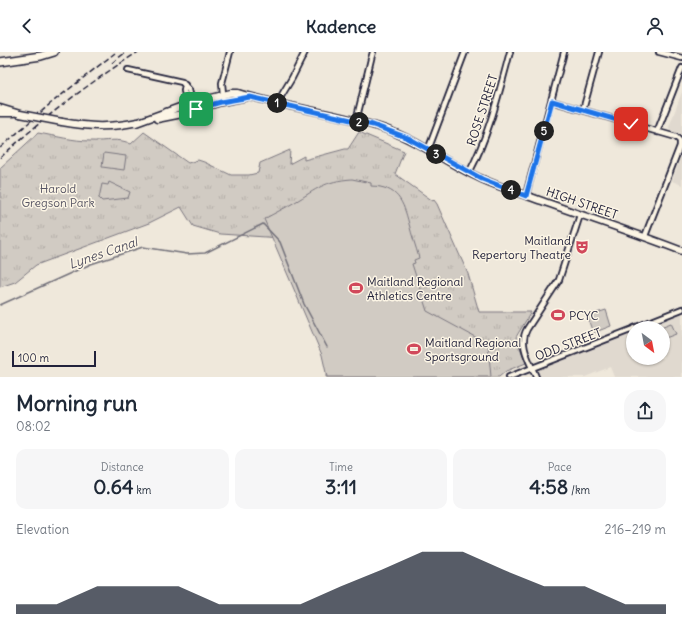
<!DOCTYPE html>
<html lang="en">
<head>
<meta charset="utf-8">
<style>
	body { margin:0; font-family:Delius,sans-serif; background:#f6f6f7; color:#1f2937; height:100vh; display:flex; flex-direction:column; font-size:15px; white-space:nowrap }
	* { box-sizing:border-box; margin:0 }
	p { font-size:13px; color:#747a83 }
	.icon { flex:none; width:22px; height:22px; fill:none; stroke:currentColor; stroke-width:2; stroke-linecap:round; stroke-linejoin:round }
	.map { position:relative; height:325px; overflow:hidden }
	.drawer { display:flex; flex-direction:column; background:#fff; flex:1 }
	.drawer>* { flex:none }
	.needle { width:26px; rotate:148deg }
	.fabs { position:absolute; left:626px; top:269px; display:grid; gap:8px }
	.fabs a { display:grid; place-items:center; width:44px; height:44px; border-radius:50%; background:#fff; box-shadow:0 1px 3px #0004; font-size:20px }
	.scale { position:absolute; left:12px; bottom:10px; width:84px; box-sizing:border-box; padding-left:4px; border:2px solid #22223b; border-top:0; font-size:11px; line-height:14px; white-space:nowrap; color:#22223b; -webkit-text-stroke:3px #fcf5e5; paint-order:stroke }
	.pin { position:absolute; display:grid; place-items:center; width:34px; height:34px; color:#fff; margin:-17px; border-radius:8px; box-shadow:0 2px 6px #0006 }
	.km { position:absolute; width:20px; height:20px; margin:-10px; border-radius:50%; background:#222; color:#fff; font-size:11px; line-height:20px; text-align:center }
	.round { display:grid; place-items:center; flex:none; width:42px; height:42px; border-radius:16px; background:#f6f6f7 }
	.head { display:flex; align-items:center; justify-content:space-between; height:68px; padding:0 16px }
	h1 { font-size:22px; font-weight:800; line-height:30px }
	.metrics { display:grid; grid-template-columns:repeat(3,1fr); gap:6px; height:68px; padding:4px 16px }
	.metrics div { display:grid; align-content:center; border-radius:10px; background:#f6f6f7; text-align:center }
	.metrics b { font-size:20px; font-weight:800 }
	.metrics small { font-size:11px; font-weight:400 }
	.metrics p { font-size:11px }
	.chart { height:112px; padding:8px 16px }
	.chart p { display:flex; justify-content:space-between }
	.chart svg { width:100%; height:72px; margin-top:4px; fill:#111827; opacity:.7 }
	header { display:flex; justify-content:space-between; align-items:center; height:52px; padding:0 16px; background:#fff; font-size:18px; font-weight:800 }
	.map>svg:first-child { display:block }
	.built { fill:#e0d9cf }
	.park { fill:url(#park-tufts); stroke:#7a767f }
	.pitch { fill:#d1cbc3; stroke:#7a767f }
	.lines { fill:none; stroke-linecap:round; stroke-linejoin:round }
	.stream { stroke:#716f79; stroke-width:1.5 }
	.minor-casing { stroke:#22223b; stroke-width:8 }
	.secondary-casing { stroke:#22223b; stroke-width:9 }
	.trunk-casing { stroke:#22223b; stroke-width:10 }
	.minor { stroke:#fcf5e5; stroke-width:4.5 }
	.secondary { stroke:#fcf5e5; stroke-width:6 }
	.trunk { stroke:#fcf5e5; stroke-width:7 }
	.rail { stroke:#22223b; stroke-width:1.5; stroke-dasharray:6 3; stroke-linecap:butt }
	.secondary-bridge-casing { stroke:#22223b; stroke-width:9; stroke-linecap:butt }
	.secondary-bridge { stroke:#fcf5e5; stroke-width:6 }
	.route-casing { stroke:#fff; stroke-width:8 }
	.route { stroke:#1a73e8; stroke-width:5 }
	.labels { text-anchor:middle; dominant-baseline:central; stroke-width:3; stroke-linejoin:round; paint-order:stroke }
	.street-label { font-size:12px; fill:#22223b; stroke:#fcf5e5 }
	.park-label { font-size:12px; fill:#575564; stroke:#fcf5e5 }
	.poi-label { font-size:12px; fill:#22223b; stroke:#fcf5e5; text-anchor:start }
	.water-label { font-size:13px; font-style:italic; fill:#575564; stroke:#fcf5e5 }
</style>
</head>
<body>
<header><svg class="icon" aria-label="back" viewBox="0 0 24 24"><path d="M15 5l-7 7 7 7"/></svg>Kadence<svg class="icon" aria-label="person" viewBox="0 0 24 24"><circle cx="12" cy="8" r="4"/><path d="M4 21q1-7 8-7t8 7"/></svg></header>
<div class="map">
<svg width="682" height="325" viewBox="0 0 682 325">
	<defs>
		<pattern id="park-tufts" width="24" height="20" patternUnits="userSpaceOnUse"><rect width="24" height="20" fill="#d1cbc3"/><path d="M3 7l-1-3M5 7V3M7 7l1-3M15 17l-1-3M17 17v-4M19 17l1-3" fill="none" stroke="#b3aea8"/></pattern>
	</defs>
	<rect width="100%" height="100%" fill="#efe8db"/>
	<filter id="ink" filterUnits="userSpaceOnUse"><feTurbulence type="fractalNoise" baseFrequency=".025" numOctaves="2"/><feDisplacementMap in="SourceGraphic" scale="8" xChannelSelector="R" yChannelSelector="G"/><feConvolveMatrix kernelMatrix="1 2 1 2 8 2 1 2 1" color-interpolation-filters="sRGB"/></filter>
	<g filter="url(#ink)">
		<path class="built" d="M682,40V82L670,79L669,75Z
			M682,102V133L672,129Z
			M682,261V325H614L610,315L585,325H540L537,317L633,280V306H663V276H644Z"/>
		<path class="park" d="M144,80L188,111L198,108L204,110L231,123H249L258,121L260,111L290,98L289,112L304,104V108L345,97H348L359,80L404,99L395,122L433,149L434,148L437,152L468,222L479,260H531L516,285L526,311L506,319L499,325H326L327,296L281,186L220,182L193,174L181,155L149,171L36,213L15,230L0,235V116L38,81C56,84 73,89 91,89C105,90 118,85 131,92Z"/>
		<path class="pitch" d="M104,101L126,104L124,118L102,115Z
			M352,127L371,131V134C398,135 403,149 409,172C412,184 416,195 419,206L414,208L415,211L412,212L427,259L488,292L491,325H327L322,303L264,167C275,161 285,156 295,150C317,137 324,129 352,127Z
			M109,130L130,140L128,146L102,149L99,146L102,132L108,133Z
			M606,258L611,274L593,281L587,264Z
			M671,271L676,282L663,287V276H658Z"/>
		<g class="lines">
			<path class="stream" d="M0,253L91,212L143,195L187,202L205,201L263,172L280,190L304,252L327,295"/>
			<defs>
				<path id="minor" d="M659,0L682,6
					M128,18L182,30L189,38L192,51
					M185,33L184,39L188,52
					M223,42L222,31L230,0
					M551,49L676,85L680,89V94L645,184
					M277,51L292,26L305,0
					M583,58L599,0
					M356,69L371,7L373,0
					M657,80L682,16
					M428,98L465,0
					M469,121C489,83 499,41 510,0
					M526,143L564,0
					M634,276L682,257
					M509,325L633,277
					M536,325C530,310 518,292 527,277L559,228L580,163"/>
				<path id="secondary" d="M0,56L20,62
					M0,61H13
					M157,67L182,62L221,50L247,45
					M62,70C90,75 110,76 138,70
					M136,71L188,52L231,41H238C287,56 338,61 385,77C420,89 449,113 482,127C502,136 522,142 542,149C589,166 636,181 682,199"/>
				<path id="trunk" d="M0,10L41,4L54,0"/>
			</defs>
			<use href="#minor" class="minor-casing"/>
			<use href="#secondary" class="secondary-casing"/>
			<use href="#trunk" class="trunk-casing"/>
			<use href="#minor" class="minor"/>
			<use href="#secondary" class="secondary"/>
			<use href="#trunk" class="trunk"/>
			<path class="rail" d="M112,11L126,0
				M0,96L50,52L115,1
				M0,106C43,66 89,31 138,0"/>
			<defs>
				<path id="secondary-bridge" d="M20,62L62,70"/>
			</defs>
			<use href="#secondary-bridge" class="secondary-bridge-casing"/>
			<use href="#secondary-bridge" class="secondary-bridge"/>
		</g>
	</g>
	<g class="lines" filter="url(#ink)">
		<defs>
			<path id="route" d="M196,57L221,50L250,45L373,73L408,86L482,127L526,144L552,49L631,72"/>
		</defs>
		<use href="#route" class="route-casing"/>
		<use href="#route" class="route"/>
	</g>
	<defs>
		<symbol id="theatre-bare" viewBox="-9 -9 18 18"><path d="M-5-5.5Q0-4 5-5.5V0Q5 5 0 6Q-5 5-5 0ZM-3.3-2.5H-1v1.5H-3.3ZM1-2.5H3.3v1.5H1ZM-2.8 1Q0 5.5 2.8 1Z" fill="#d1495b" stroke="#fcf5e5" stroke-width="2.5" paint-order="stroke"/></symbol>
		<symbol id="stadium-bare" viewBox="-9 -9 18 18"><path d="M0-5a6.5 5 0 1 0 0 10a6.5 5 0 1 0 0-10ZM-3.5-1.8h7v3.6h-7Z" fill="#d1495b" stroke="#fcf5e5" stroke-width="2.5" paint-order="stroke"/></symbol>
	</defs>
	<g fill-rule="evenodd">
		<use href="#theatre-bare" x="572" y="185" width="20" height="20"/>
		<use href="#stadium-bare" x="346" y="226" width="20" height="20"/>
		<use href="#stadium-bare" x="548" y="253" width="20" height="20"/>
		<use href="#stadium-bare" x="404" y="287" width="20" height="20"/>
	</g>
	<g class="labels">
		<g class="street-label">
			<text transform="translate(482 58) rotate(-72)">ROSE STREET</text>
			<text transform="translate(582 151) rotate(19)">HIGH STREET</text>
			<text transform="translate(568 292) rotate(-21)">ODD STREET</text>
		</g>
		<g class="park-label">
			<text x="58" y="136">Harold<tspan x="58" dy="14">Gregson Park</tspan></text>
		</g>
		<g class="poi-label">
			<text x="571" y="188" text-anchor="end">Maitland<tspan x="571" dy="14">Repertory Theatre</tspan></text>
			<text x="367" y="229">Maitland Regional<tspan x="367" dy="14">Athletics Centre</tspan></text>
			<text x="569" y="263">PCYC</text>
			<text x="425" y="290">Maitland Regional<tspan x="425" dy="14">Sportsground</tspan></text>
		</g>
		<g class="water-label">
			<text transform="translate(103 201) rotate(-19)">Lynes Canal</text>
		</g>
	</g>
</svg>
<div class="fabs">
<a><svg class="needle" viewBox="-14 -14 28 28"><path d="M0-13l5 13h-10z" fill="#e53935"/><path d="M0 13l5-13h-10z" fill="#747a83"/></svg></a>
</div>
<div class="scale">100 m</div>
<div class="pin" style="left:196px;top:57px;background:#1e9e55"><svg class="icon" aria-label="arrive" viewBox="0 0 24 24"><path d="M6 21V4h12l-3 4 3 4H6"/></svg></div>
<div class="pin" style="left:631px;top:72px;background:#d93025"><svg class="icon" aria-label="check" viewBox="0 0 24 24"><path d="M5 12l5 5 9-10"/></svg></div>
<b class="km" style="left:277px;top:51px">1</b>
<b class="km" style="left:359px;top:70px">2</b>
<b class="km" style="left:436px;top:102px">3</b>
<b class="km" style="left:511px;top:138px">4</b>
<b class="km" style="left:544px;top:79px">5</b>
</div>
<section class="drawer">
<div class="head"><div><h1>Morning run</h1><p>08:02</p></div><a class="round"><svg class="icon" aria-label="share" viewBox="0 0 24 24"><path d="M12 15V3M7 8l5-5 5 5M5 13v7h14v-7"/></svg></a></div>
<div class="metrics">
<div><p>Distance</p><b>0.64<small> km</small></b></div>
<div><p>Time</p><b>3:11</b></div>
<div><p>Pace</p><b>4:58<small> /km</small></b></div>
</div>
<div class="chart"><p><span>Elevation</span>216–219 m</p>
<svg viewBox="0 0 160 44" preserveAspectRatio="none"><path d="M0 44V38L10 38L20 27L30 27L40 27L50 38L60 38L70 38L80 27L90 17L100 6L110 6L120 17L130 27L140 27L150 38L160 38V44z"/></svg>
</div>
</section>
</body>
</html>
